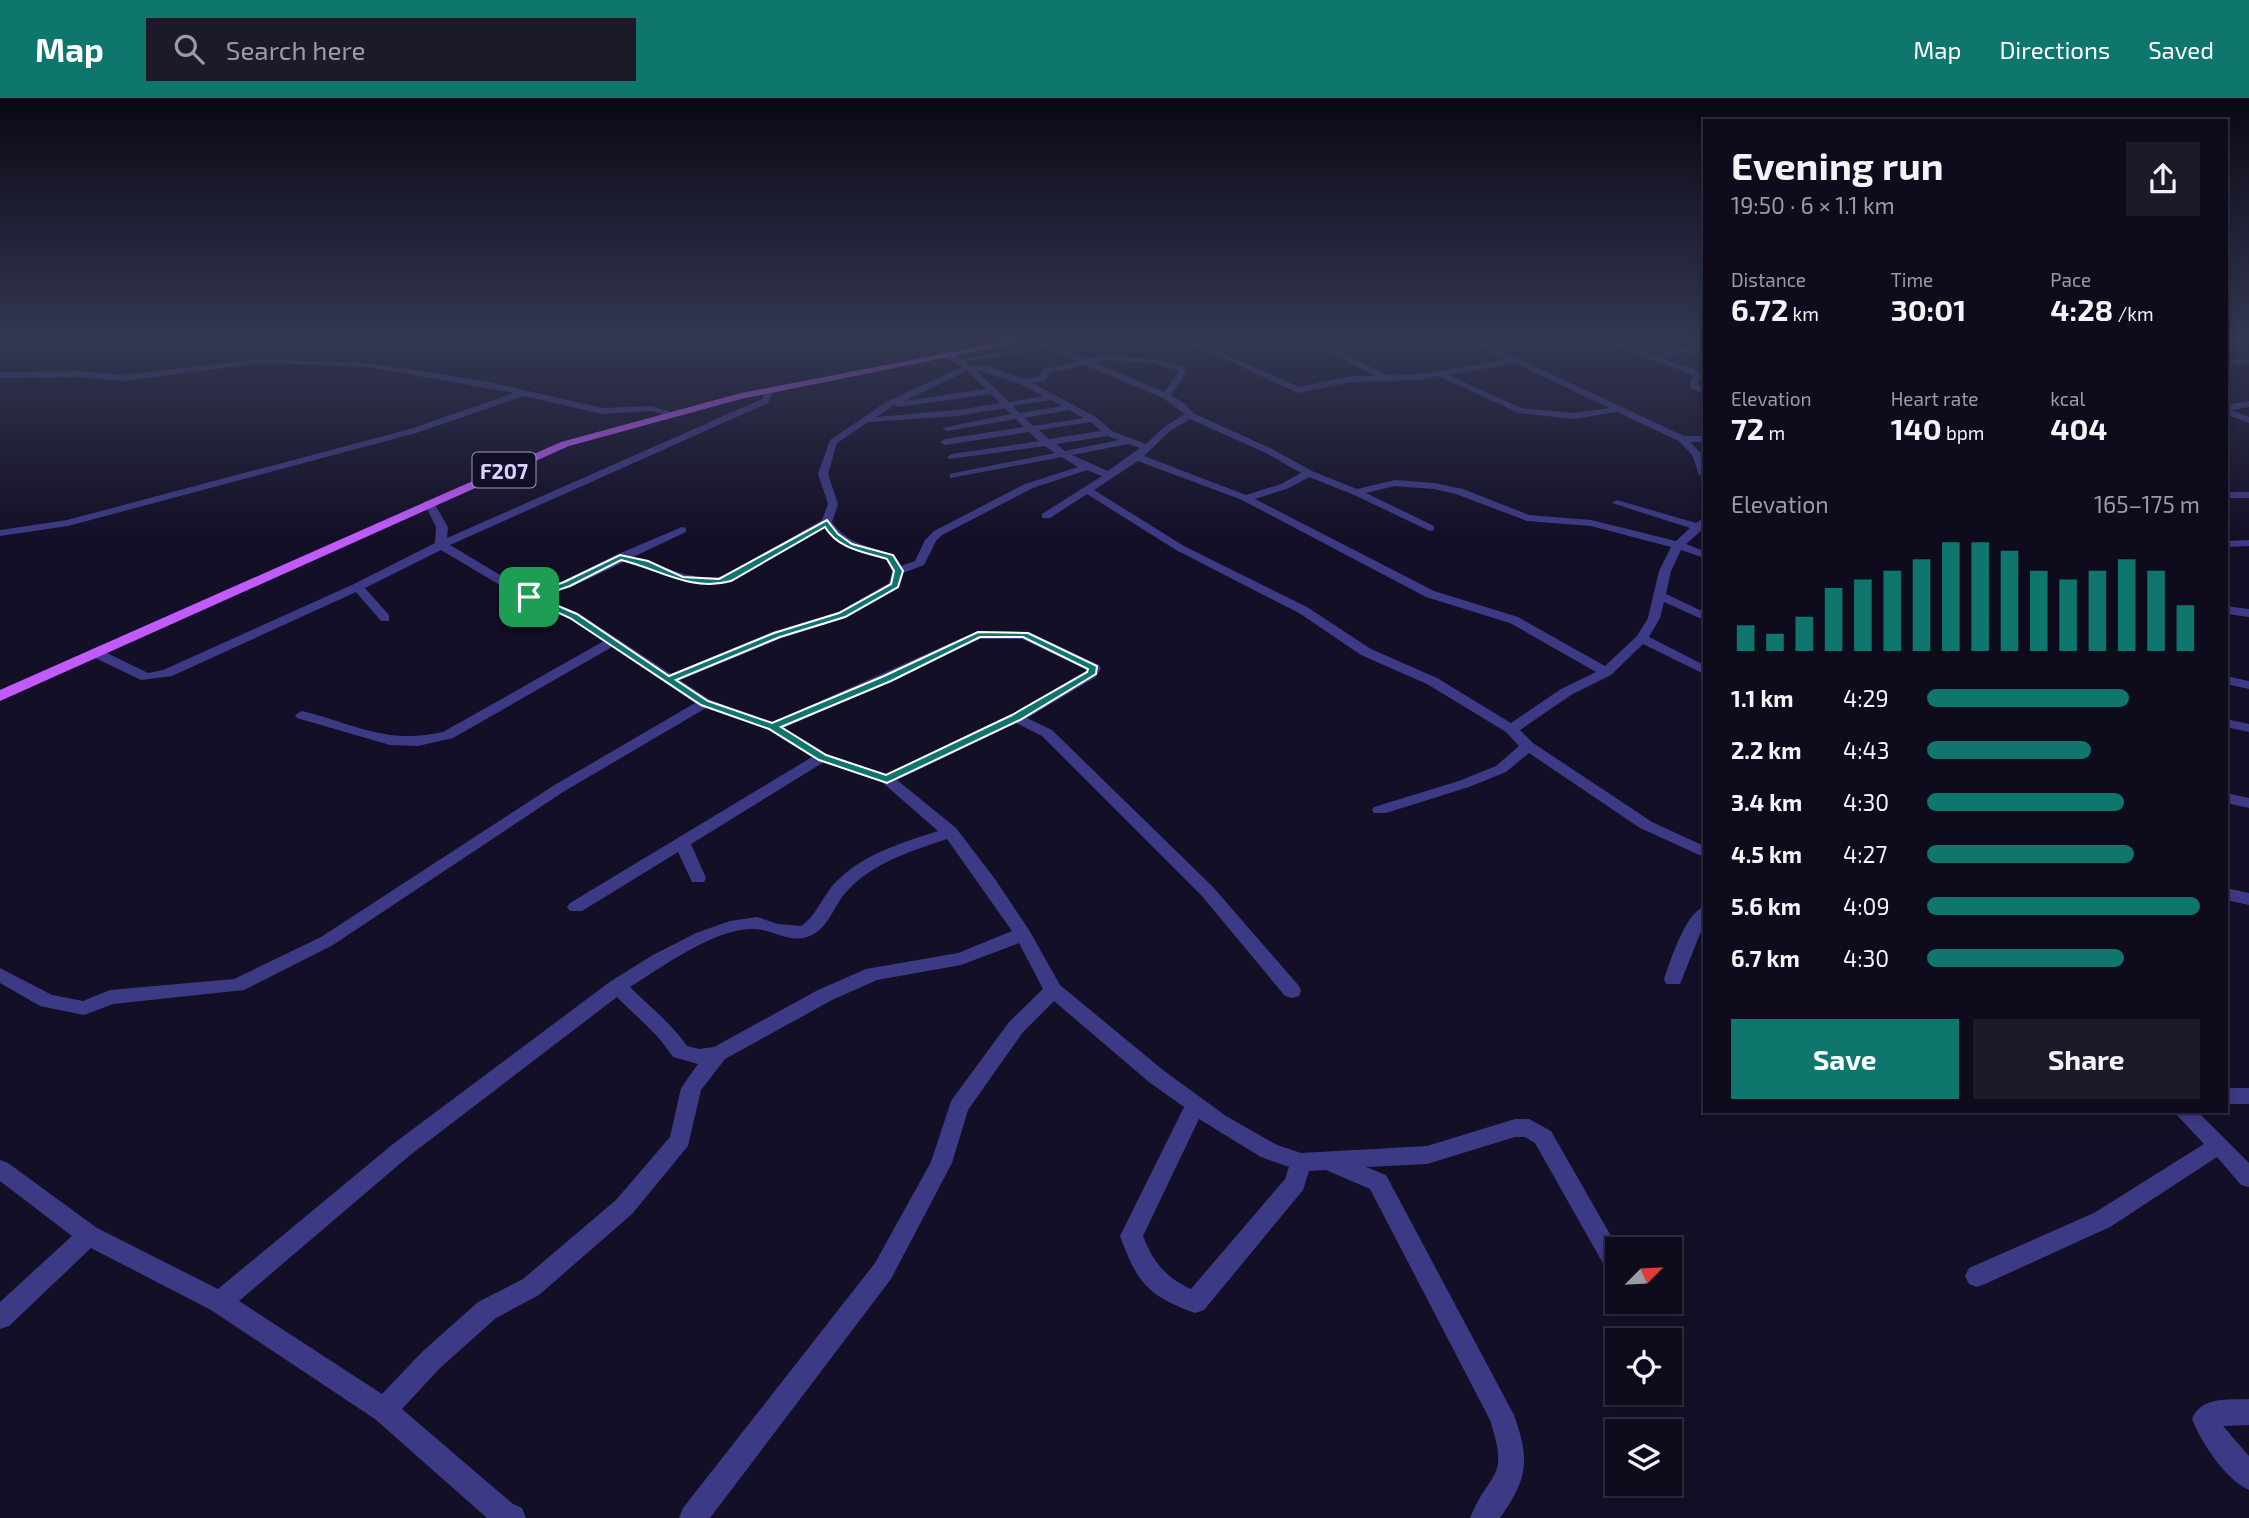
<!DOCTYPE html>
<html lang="en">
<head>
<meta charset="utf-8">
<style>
	body { margin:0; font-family:"Exo 2",sans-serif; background:#1c1929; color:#f1f3f6; height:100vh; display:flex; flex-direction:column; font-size:26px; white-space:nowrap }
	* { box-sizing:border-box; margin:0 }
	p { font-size:23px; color:#9b9ba3 }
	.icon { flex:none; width:38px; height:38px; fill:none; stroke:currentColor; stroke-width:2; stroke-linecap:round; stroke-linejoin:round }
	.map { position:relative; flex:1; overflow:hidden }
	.drawer { position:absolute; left:1703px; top:21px; width:525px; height:994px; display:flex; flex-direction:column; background:#0e0b1c; border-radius:0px; box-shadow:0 4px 10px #0003,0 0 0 2px #2e2b3b }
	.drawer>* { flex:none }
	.needle { width:46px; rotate:66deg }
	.controls { position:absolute; left:1605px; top:1139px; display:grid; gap:14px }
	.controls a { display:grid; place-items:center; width:77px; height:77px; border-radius:0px; background:#0e0b1c; box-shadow:0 4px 10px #0003,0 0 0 2px #2e2b3b; font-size:35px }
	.pin { position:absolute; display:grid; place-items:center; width:60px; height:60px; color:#fff; margin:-30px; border-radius:14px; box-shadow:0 4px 10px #0006 }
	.round { display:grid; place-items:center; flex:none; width:74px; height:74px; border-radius:0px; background:#1c1929 }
	.headline { display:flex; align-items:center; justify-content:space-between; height:119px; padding:0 28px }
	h1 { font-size:38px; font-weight:700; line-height:52px }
	.metrics { display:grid; grid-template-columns:repeat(3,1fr); gap:10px; height:119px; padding:7px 28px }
	.metrics div { display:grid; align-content:center }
	.metrics b { font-size:30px; font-weight:700 }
	.metrics small { font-size:19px; font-weight:400 }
	.metrics p { font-size:19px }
	.chart { height:196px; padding:14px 28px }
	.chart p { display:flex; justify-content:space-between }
	.chart svg { width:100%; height:126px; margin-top:7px; stroke:#0f766e; stroke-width:6 }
	.button { display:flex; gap:14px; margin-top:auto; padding:14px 28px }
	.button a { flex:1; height:80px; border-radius:0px; background:#0f766e; color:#fff; font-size:28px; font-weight:700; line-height:80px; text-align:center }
	.button a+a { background:#1c1929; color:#f1f3f6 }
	ul { padding:0 28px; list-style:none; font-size:23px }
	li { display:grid; grid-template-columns:112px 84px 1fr; align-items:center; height:52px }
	li i { height:18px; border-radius:9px; background:#0f766e }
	header { display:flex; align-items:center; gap:42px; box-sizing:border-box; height:98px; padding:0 35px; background:#0f766e; color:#fff }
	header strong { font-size:33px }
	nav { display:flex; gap:38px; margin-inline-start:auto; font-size:24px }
	.search { width:490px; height:63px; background:#1c1929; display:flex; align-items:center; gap:18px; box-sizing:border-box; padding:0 24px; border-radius:0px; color:#9b9ba3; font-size:26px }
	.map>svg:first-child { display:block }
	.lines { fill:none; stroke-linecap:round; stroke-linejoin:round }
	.minor { fill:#3d3a85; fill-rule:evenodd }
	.primary { fill:#c25bff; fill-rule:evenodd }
	.route { fill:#0f766e; stroke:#fff; stroke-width:2; fill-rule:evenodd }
	.labels { text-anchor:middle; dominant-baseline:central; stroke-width:7; stroke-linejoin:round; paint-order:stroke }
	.shield { fill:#130f26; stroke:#9e99be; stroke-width:2 }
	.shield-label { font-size:21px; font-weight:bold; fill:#d9d4ff }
</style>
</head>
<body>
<header>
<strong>Map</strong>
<div class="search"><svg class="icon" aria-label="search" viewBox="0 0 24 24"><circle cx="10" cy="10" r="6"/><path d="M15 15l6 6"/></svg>Search here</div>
<nav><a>Map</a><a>Directions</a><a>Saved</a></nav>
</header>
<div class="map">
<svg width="2249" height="1420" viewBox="0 0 2249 1420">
	<rect width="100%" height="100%" fill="#130f26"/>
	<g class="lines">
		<path class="minor" d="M932,240H940L938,242L941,250L962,261L1041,248L1028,241L1036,240L1087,261L1103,258L1151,261L1185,269L1186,275L1171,297L1185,306L1193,315L1272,351L1312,373L1357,391L1395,382L1434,385L1463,391L1529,417L1591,422L1676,443L1690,430L1612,405L1617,402L1696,425L1704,420L1703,431L1686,446L1704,453V460L1681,452L1671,473L1666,496L1704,514V522L1664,504L1660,520L1649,539L1704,567V576L1643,546L1611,577L1571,597L1520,632L1533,645L1652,724L1704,748V759L1640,730L1529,655L1506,674L1469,689L1386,715H1374L1372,712L1374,709L1459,683L1496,668L1519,648L1506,634L1427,586L1361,557L1299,515L1176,452L1087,396L1050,420H1042V416L1102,378L1087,372L1033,390L942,437L936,443L924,467L903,475L899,490L846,520L782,540L680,582L710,602L773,624L978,533L1029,534L1099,567L1101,570L1096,579L1027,620L1052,632L1213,789L1299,888L1301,893L1299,898L1292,900L1285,898L1201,797L1042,638L1016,625L897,682L956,730L995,781L1029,832L1060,887L1163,972L1226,1018L1277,1047L1301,1055L1427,1048L1515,1021H1529L1551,1033L1619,1152H1617V1180L1609,1176L1535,1045L1525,1039H1515L1427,1066L1366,1069L1386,1077L1514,1317C1530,1362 1528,1380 1500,1420H1470C1490,1371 1510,1383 1490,1322L1370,1091L1326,1072L1309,1073L1303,1092L1204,1212L1195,1215C1147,1197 1138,1186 1120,1138L1184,1009L1149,984L1054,903L1023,934L968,1012L952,1065L891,1181L710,1420H679L683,1410L875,1165L931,1064L951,1003L1009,924L1043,891L1019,845L961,867L877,882L832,902L725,961L701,992L688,1048L632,1116L539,1197L496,1220L440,1270L402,1311L513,1406L522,1410L526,1420H487L375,1321L211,1212L91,1150L9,1228L0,1231V1204L72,1138L0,1083V1062L8,1065L97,1130L218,1191L393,1046L611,883L653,857L696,835L730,823L757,819L778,826L801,828C818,817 823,795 839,781C866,755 904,744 938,733L882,684L824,664L691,746L706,780L704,784H692L678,754L582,813H570L567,809L570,805L812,659L768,632L706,610L563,694L333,847L244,892L113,906L84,917L40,908L0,885V870L52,897L83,903L110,892L234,881L321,839L553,688L695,605L612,549L453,640L418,648L390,647L297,620L295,617L302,613C355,626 387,647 443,634L604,543L570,521L525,502L441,452L365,490L389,517V523H381L356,494L172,578L141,582L91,558V552H101L148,575L163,572L354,486L435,445L436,429L424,405L425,403L434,405L448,429L447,440L762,301L769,289H775L768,305L450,447L530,495L563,483L616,457L682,429L686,430V434L633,459C664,468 691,484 725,478L822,422L828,406L818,376L830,342L886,304L962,269L935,253L930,242ZM1049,251L1078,263L1044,271L1038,279L1024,281L986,268H970L965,263ZM1103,262L1151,265L1178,272V275L1164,294L1094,264ZM1085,267L1163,300L1185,316L1164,329L1146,346L1112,333L1096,319L1032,285L1044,283L1050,275ZM976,272L1020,286L1043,298L1009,304ZM967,273L986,291L904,303ZM991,296L1000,305L958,312L876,319L894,307L898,309ZM1051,302L1062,308L1020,315L1013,308ZM1005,310L1011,316L942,330L947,333L1016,321L1024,329L945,341L940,344L945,347L1029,334L1039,343L952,356L947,359L949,361L1045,348L1055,355L954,375L950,376V380L1062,359L1078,369L1025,386L934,433L925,442L915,463L901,468L894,457C871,449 847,446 832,424L838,406L828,376L837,345L868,324L958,318ZM1069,312L1084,320L1033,328L1025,320ZM1190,321L1266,355L1301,375L1281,386L1246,397L1144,358L1170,333ZM1091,324L1101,333L1049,341L1039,332ZM1108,338L1119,342L1065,353L1056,346ZM1129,346L1140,350L1108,373L1072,357ZM1138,363L1242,402L1426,499L1510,525L1596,574L1561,591L1511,625L1437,580L1371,551L1307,509L1184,448L1094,392ZM1309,379L1352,396L1430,433L1434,432V428L1366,395L1395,388L1434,391L1456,396L1527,423L1591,428L1671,449L1659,473L1648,520L1637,538L1605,568L1518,519L1434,493L1255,401L1289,390ZM825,430L843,447L886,461L892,473L889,485L838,514L772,534L671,576L578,515L540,499L571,489L624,464C660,474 690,492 728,485ZM980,541H1022L1087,572L1011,617L886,676L827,656L784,630ZM947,741L1012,833L958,855L866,871L818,892L714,949L699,951L687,948C671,925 650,909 630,889C662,869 716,829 755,831C774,832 793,847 812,837C830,828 834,806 848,792C874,764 912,753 947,741ZM617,899C638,921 656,933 673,959L698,966L681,990L670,1039L616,1102L523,1181L478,1204L422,1254L382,1296L239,1203L409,1058ZM1199,1021L1261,1059L1289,1069L1285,1081L1191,1191C1165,1179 1153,1164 1143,1138Z
			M1179,240H1189L1299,289L1352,278H1376L1302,240H1312L1388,277L1419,276L1507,262L1464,240H1474L1684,338H1704V344H1690L1702,356L1704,380L1699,377L1692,357L1679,343L1617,314L1573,321L1519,315L1438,278L1419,282L1352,284L1298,295ZM1515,265L1609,310L1573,315L1521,310L1448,277Z
			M1421,240H1439L1400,248L1396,246Z
			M1591,240H1603L1656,258L1678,250L1704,252V256L1679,254L1663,261L1695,271L1701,278L1697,286L1704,291V296L1689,289L1693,278L1689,275Z
			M260,261L368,265L490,284L602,310L652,308L673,315L668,318L652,313L602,316L524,298L416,335L68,428L0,438V432L67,422L410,331L514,295L368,269L260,265L124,283L78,279L0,280V274L78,273L124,277Z
			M2249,261V265L2226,267V263Z
			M2249,303V309L2231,312L2249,319V325L2226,316V307Z
			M2226,394H2249V400H2226Z
			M2249,442V448L2226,449V443Z
			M2226,508L2249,511V519L2226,516Z
			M2226,578L2249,583V591L2226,586Z
			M2226,621L2249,626V634L2226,629Z
			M2226,695L2249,700V710L2226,705Z
			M2226,790L2249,795V807L2226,802Z
			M1704,809V826L1680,886H1666L1664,881C1671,862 1685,815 1704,809Z
			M2226,990H2249V1006H2226Z
			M2173,1013H2197L2249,1065V1089L2241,1087L2217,1059L2110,1129L1985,1186L1977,1189L1969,1186L1965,1178L1969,1170L2094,1115L2204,1046Z
			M2249,1301V1327L2223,1328L2249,1358V1392C2226,1382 2201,1344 2192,1321C2202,1298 2227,1302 2249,1301Z"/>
		<path class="primary" d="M1025,240H1043L741,301L569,348L0,603V592L561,344L741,295Z"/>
	</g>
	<linearGradient id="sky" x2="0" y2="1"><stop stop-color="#0a0815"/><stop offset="0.55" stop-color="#333752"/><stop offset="1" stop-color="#333752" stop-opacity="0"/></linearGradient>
	<rect width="2249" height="439" fill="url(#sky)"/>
	<path class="route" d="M827,422L838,436L852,446L893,457L903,473L898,489L845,519L780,539L676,582L708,603L772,625L884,578L978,534L1028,535L1097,568L1096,576L1020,622L887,685L819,662L769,631L701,607L570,520L525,499L564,484L620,457L648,463L683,479L719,481ZM825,429C838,451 864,454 887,461L894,473L891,486L839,515L774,535L669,578L577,516L537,499L570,488L621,462C660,471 690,494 731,483ZM980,539H1023L1088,571L1087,574L1012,617L886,677L826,657L781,629L891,583Z"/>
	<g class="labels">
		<rect class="shield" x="472.5" y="354.5" width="63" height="35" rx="5"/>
		<g class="shield-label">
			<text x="504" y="372">F207</text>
		</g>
	</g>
</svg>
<div class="controls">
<a><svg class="needle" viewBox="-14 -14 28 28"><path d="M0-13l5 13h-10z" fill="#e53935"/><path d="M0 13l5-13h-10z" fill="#9b9ba3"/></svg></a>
<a><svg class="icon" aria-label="locate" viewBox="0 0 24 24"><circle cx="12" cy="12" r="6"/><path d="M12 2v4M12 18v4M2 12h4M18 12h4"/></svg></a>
<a><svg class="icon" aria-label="layers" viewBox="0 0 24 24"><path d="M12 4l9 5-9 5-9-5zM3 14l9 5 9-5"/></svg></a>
</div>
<div class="pin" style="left:529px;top:499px;background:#1e9e55"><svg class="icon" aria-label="arrive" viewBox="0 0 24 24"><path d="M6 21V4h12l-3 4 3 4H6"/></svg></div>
<section class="drawer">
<div class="headline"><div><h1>Evening run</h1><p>19:50 · 6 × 1.1 km</p></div><a class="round"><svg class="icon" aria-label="share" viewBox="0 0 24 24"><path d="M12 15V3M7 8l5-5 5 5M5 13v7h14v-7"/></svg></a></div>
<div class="metrics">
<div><p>Distance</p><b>6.72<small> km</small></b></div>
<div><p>Time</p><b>30:01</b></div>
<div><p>Pace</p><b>4:28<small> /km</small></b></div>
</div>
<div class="metrics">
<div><p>Elevation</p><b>72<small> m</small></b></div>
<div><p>Heart rate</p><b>140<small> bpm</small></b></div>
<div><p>kcal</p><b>404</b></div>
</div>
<div class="chart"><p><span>Elevation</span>165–175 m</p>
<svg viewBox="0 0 160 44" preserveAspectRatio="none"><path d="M5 44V35M15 44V38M25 44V32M35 44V22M45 44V19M55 44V16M65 44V12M75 44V6M85 44V6M95 44V9M105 44V16M115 44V19M125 44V16M135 44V12M145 44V16M155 44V28"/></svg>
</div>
<ul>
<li><b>1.1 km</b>4:29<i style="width:74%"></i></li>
<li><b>2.2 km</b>4:43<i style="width:60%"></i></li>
<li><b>3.4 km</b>4:30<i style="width:72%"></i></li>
<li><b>4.5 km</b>4:27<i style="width:76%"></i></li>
<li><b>5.6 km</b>4:09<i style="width:100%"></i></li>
<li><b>6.7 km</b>4:30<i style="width:72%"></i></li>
</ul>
<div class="button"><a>Save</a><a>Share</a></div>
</section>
</div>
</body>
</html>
